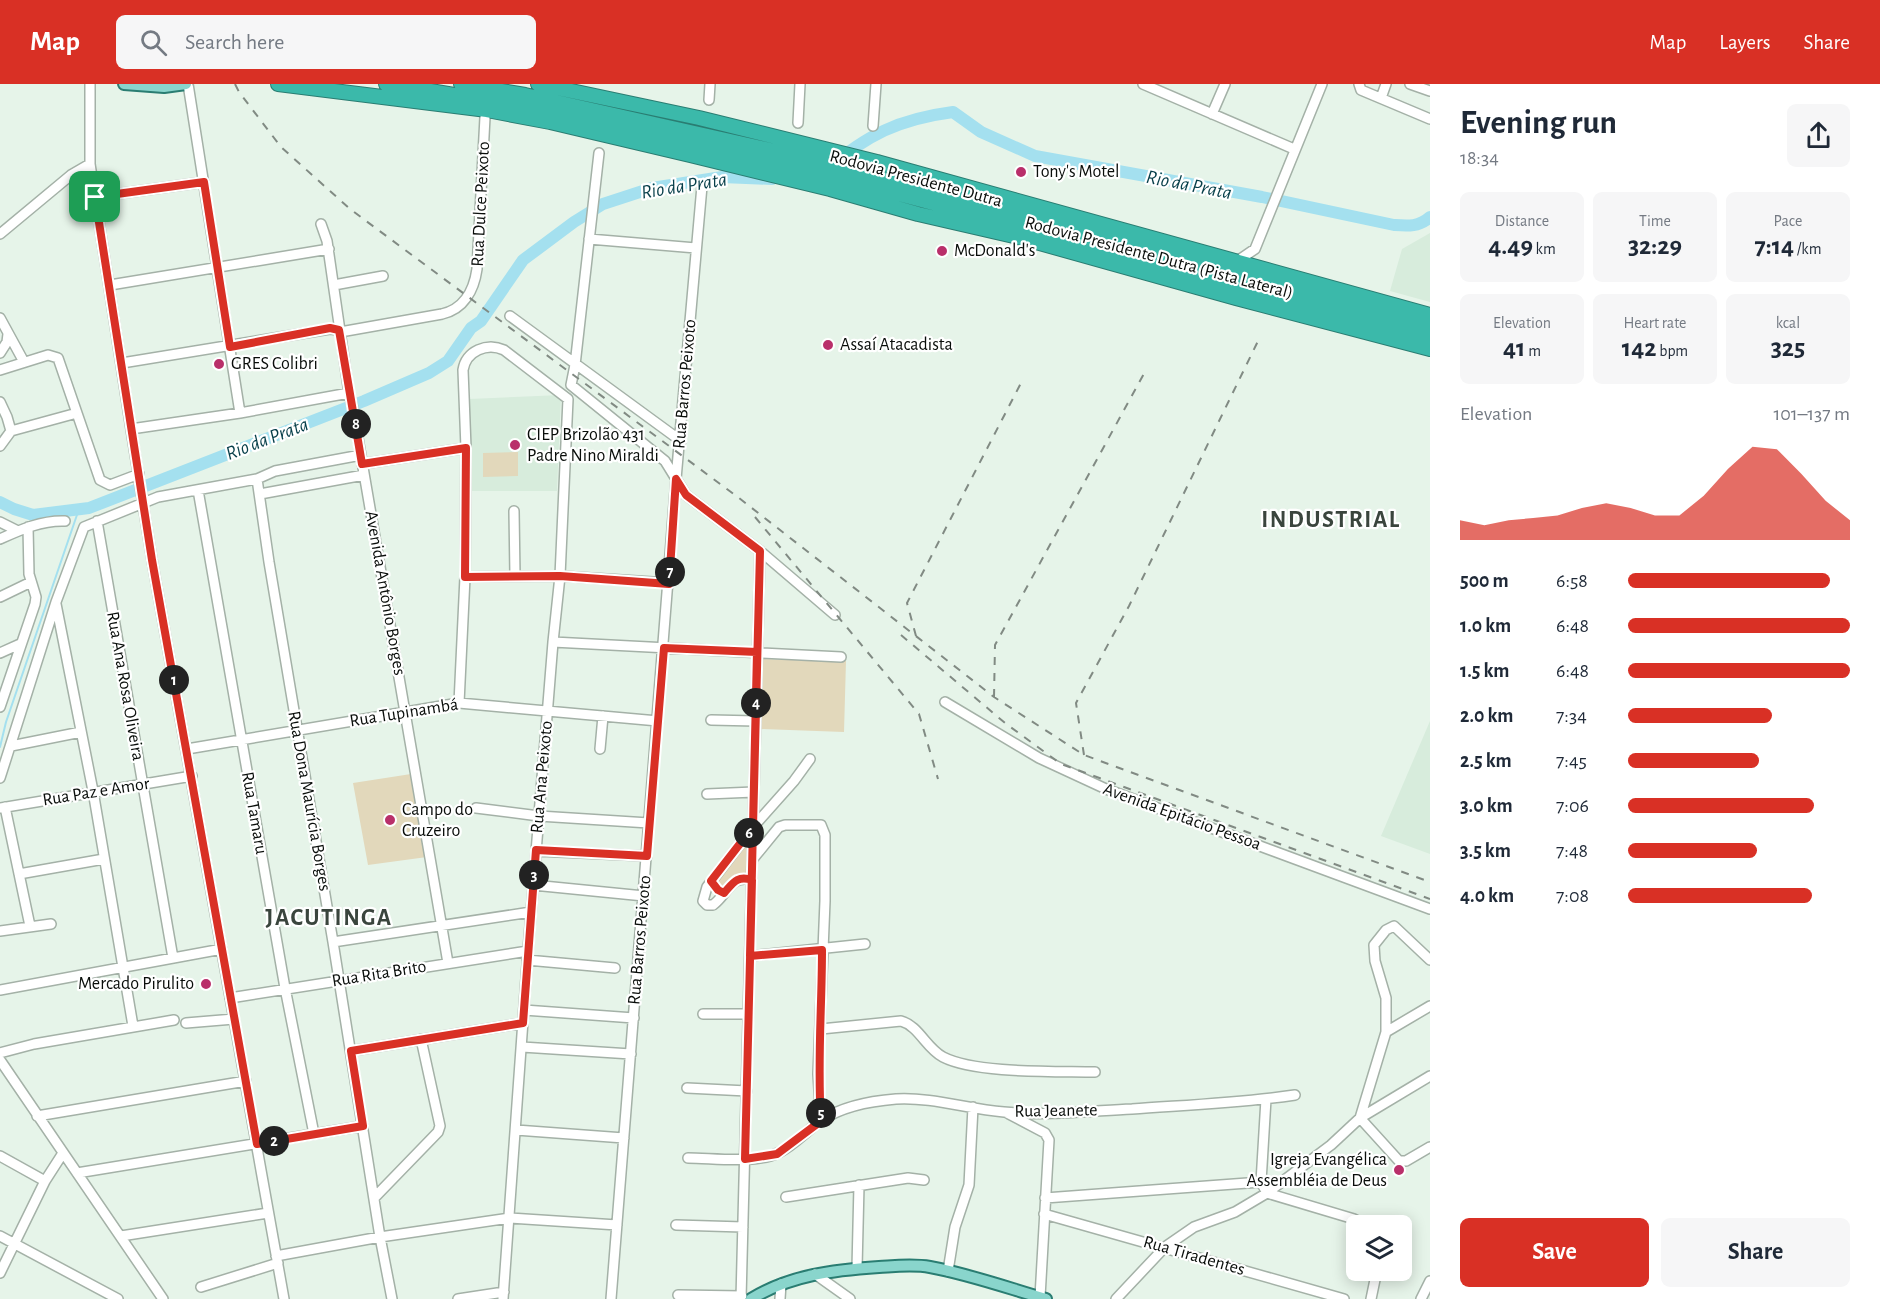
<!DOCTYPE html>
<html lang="en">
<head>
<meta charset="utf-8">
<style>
	body { margin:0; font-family:"Alegreya Sans",sans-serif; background:#f6f6f7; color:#1f2937; height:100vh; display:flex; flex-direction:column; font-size:22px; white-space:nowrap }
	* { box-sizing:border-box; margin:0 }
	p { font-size:20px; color:#747a83 }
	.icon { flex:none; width:33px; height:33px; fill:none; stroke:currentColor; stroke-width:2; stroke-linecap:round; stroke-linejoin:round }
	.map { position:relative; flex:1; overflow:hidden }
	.drawer { display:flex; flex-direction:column; background:#fff; width:450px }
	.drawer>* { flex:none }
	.tools { position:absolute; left:1346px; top:1131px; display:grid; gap:12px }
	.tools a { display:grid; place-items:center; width:66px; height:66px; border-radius:9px; background:#fff; box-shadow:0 3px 15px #0003; font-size:30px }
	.pin { position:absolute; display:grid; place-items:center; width:51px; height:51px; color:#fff; margin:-26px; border-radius:12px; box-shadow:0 3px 9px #0006 }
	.km { position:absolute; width:30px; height:30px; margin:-15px; border-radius:50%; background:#222; color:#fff; font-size:16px; line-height:30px; text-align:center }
	.round { display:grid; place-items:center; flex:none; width:63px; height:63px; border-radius:9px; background:#f6f6f7 }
	.summary { display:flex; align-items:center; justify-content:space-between; height:102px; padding:0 30px }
	h1 { font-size:33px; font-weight:600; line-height:45px }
	.metrics { display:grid; grid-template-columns:repeat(3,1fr); gap:9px; height:102px; padding:6px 30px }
	.metrics div { display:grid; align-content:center; border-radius:9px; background:#f6f6f7; text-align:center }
	.metrics b { font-size:26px; font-weight:600 }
	.metrics small { font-size:16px; font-weight:400 }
	.metrics p { font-size:16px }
	.chart { height:168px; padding:12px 30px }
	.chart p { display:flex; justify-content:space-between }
	.chart svg { width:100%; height:108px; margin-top:6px; fill:#d93025; opacity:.7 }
	.primary-button { display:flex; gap:12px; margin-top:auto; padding:12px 30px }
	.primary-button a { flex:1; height:69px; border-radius:9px; background:#d93025; color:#fff; font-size:24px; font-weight:600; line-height:69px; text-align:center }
	.primary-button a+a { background:#f6f6f7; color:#1f2937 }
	ul { padding:0 30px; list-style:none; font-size:20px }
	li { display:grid; grid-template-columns:96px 72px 1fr; align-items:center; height:45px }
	li i { height:15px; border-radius:8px; background:#d93025 }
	header { display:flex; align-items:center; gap:36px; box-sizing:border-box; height:84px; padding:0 30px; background:#d93025; color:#fff }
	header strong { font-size:28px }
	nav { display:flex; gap:33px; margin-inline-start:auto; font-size:21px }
	.search { width:420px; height:54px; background:#f6f6f7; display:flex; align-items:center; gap:15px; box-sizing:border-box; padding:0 21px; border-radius:9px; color:#747a83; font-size:22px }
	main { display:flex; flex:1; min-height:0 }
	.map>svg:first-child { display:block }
	.built { fill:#d7ecdc }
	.green { fill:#e2d8bb }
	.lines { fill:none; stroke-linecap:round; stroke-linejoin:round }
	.stream { stroke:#a4e0ef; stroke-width:2 }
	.river { stroke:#a4e0ef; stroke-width:12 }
	.minor-casing { stroke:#a4b1a7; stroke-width:12 }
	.major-casing { stroke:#2a7d72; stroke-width:14 }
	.highway-casing { stroke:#2a7d72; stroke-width:16 }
	.minor { stroke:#fff; stroke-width:9 }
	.major { stroke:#89d5cc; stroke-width:10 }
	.highway { stroke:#3bb9aa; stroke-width:14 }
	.rail { stroke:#818a83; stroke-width:2; stroke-dasharray:8 8; stroke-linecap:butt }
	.route-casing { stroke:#fff; stroke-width:12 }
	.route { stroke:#d93025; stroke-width:8 }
	.poi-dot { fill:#b92f6a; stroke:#fff; stroke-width:2 }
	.labels { text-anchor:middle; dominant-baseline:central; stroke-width:4.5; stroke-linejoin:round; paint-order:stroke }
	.poi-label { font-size:18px; fill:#090d0a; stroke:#fff; text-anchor:start }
	.street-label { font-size:18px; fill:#090d0a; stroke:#fff }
	.water-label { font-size:20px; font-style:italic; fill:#063e49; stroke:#fff }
	.district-label { font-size:24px; font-weight:bold; letter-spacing:1.5px; fill:#3a453d; stroke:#fff }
</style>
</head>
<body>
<header>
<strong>Map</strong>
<div class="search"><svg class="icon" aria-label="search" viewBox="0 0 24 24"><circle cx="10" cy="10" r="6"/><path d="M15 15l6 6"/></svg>Search here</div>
<nav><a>Map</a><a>Layers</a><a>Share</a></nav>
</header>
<main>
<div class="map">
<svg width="1430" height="1215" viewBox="0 0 1430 1215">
	<rect width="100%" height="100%" fill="#e6f4e9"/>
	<path class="built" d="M1430,149V218L1390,207L1402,165Z
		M561,311L557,407H472L469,315Z
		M1430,637V770L1381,752Z"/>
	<path class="green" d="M518,368V392L483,393V369Z
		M761,575L846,577L844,648L759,645Z
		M411,690L427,773L368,781L353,699Z
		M748,758V793L723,806C718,805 715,802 716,798Z"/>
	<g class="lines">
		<path class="stream" d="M0,663L6,638L79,425"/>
		<path class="river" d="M825,87C866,51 899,35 953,28L981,48L1035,72L1262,113L1394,141C1408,142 1419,143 1430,133
			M0,418L14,425L33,431L89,424L364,317L429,289L448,277L471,244L481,237L523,176L574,138L603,120L652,104L722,93L772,95"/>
		<defs>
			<path id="minor" d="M90,0V80L131,345L152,476L284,1215
				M188,0L240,329
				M1143,0L1294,65
				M1359,0L1361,6L1430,35
				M1410,0L1430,7
				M1381,14L1386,0
				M709,16L710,0
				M1212,30L1225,0
				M798,39L800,0
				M873,42L876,0
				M599,69L575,281L571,301L665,377L686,411L760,467L835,531
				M95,113L204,98
				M321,140L327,157L349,309L353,325L448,879
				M0,150L71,91L90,80
				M589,155L696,164
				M1236,178L1255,165L1322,0
				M110,201L329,165
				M334,201L383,192
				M510,232L681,357
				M0,234L24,278
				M0,269L7,258L8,250
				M122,279L330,245L346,247L442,230C464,225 474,206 477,185L485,33
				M0,286L48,271L58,274L100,396L110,401L139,390
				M0,318L7,333L11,347L0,362
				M131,345L240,329L349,309
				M11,347L77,329
				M362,380L466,364
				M257,395L269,478L333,858L380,1153L392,1215
				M198,406L285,904L314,1050
				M260,410L364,391
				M514,427L515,492
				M97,437L173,874
				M0,438L18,447
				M0,455C20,446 42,436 65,437
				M465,493L560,492L669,499
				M0,513L31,498
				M56,520L93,707L133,942
				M553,558L841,573
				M0,569L20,560
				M945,618L1039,674L1106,705L1430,825
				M459,619L465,493L466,364L463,286C466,267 487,258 504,266L568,315L560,492L553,558L528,867L503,1215
				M0,623L35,520L36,513L29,490L28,443
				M711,636L756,637
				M11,662L81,648
				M187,665L459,619L658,637
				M600,665L603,632
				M0,694L56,518L84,443L158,413L257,395L275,387L361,371
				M707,710L754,708
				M5,723L30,842
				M0,724L192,692
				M476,724L539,732L649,739
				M536,767L647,772
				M752,776L779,743L785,741H821L825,751V817L818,990L821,1037
				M19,790L104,775
				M752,796C730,790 728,810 713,821H707L703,817L707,803L753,743L794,697L810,675
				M533,801L644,812
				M0,847L51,840
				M333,858L531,828
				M750,872L865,860
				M527,876L615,884
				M0,906L222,865
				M230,914L528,867
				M524,926L634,934
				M703,930H748
				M186,939L234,935
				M821,945L901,937C919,942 926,964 943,973C976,990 1057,987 1095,988
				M1386,948L1430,922
				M522,963L631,970
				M351,967L523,939
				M0,969L34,960L174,936
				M0,976L163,1215
				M1430,992L1360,1034L1399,1077H1406L1430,1063
				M687,1004L747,1007
				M1266,1015L1261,1098L1267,1109L1354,1135L1367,1142
				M1007,1029L1045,1049L1049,1056L1040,1213
				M37,1032L246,997
				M516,1046L624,1054
				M0,1072L45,1097
				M688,1074C713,1074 755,1080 778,1069C795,1061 807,1046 822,1036C843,1022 871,1017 896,1015C933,1013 967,1025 1004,1028C1046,1032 1090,1027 1132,1025C1187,1021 1241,1019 1295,1011
				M77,1089L363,1042
				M375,1113L438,1048L440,1042L421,955
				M786,1113L908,1094L924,1096
				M1045,1114L1261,1098
				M1044,1130L1344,1215
				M676,1141L743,1143
				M0,1152L118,1215
				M121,1152L268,1129
				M276,1172L380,1153L510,1134L617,1141
				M857,1184L859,1101
				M948,1187L955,1143L969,1101L973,1023
				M0,1189L45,1097L63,1069
				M815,1190L850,1215
				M201,1203L278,1179
				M678,1211L742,1212
				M458,1215L504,1208
				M611,1215L676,395L702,102
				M741,1215L760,467
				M780,1215L781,1200
				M1116,1215L1165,1163L1194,1143L1235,1128L1267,1109L1331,1061L1360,1034L1386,948V914L1375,877L1374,861L1386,846L1394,842L1430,876
				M1371,1215L1377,1186
				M1421,1215L1430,1197"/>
			<path id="major" d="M124,0L164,3L186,0
				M751,1215C790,1191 834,1186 879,1183C896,1182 913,1180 930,1183C969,1190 1008,1204 1046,1215"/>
			<path id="highway" d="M278,0L487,26L550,38L690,71L830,105L918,130L1018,153L1236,214L1430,265
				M386,0C742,53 1083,164 1430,254
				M461,0L525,11L797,72L1430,241
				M538,0L699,34L877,78L1430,231"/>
		</defs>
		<use href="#minor" class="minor-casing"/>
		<use href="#major" class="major-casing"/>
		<use href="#highway" class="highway-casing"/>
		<use href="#minor" class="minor"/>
		<use href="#major" class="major"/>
		<use href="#highway" class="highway"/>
		<path class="rail" d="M235,0L239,8L281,63L350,125L739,414L994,613L1084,671L1430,798
			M755,433L919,630L938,695
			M901,551L1005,639L1061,680L1430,815
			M916,552L907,519L1021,299
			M994,613L995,561L1146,286
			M1084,671L1076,619L1129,522L1258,257"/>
	</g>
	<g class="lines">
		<defs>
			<path id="route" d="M95,113L152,476L257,1060L363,1042L351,967L523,939L536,766L647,772L664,564L757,568C755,670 752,771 750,872L822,866C822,923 817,980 821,1037L777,1070L745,1075L752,796C737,791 733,799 724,809L718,806L711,797L753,743L760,467L686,411L676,395L669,500L560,492L465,493L466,364L362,380L339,246L330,244L230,263L204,98L95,113"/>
		</defs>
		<use href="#route" class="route-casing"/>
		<use href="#route" class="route"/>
	</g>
	<g class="poi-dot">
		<circle cx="1021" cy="88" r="6"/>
		<circle cx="942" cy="167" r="6"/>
		<circle cx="828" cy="261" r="6"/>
		<circle cx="219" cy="280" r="6"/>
		<circle cx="515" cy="361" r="6"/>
		<circle cx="390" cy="736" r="6"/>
		<circle cx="206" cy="900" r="6"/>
		<circle cx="1399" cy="1086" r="6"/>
	</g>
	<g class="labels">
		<g class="poi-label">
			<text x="1033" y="88">Tony's Motel</text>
			<text x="954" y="167">McDonald's</text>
			<text x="840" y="261">Assaí Atacadista</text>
			<text x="231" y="280">GRES Colibri</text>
			<text x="527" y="351">CIEP Brizolão 431<tspan x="527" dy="21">Padre Nino Miraldi</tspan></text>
			<text x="402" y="726">Campo do<tspan x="402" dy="21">Cruzeiro</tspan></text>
			<text x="194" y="900" text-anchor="end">Mercado Pirulito</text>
			<text x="1387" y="1076" text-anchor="end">Igreja Evangélica<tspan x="1387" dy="21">Assembléia de Deus</tspan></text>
		</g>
		<g class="street-label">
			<text transform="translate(916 95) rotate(15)">Rodovia Presidente Dutra</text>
			<text transform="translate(481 120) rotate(-87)">Rua Dulce Peixoto</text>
			<text transform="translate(1159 174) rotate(15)">Rodovia Presidente Dutra (Pista Lateral)</text>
			<text transform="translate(685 300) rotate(-85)">Rua Barros Peixoto</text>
			<text transform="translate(385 509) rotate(80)">Avenida Antônio Borges</text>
			<text transform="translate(125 602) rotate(80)">Rua Ana Rosa Oliveira</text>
			<text transform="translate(404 629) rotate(-9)">Rua Tupinambá</text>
			<text transform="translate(542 693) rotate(-85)">Rua Ana Peixoto</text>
			<text transform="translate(96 708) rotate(-9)">Rua Paz e Amor</text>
			<text transform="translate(309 717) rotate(80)">Rua Dona Maurícia Borges</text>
			<text transform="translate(254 729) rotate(80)">Rua Tamaru</text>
			<text transform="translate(1182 733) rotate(20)">Avenida Epitácio Pessoa</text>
			<text transform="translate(640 856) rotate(-85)">Rua Barros Peixoto</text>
			<text transform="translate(379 890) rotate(-9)">Rua Rita Brito</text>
			<text transform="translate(1056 1027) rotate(-1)">Rua Jeanete</text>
			<text transform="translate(1194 1172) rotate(16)">Rua Tiradentes</text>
		</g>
		<g class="water-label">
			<text transform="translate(1189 101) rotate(11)">Rio da Prata</text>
			<text transform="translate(684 102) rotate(-9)">Rio da Prata</text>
			<text transform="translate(267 355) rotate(-21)">Rio da Prata</text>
		</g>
		<g class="district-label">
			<text x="1331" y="436">INDUSTRIAL</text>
			<text x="329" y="834">JACUTINGA</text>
		</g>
	</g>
</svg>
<div class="tools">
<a><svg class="icon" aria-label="layers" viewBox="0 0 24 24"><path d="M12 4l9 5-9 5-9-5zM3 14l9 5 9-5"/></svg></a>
</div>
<div class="pin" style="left:95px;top:113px;background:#1e9e55"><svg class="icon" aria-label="arrive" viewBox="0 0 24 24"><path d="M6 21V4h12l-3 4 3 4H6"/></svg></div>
<b class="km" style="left:174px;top:596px">1</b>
<b class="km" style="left:274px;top:1057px">2</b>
<b class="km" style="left:534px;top:791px">3</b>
<b class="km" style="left:756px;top:619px">4</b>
<b class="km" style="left:821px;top:1029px">5</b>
<b class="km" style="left:749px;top:749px">6</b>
<b class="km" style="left:670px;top:488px">7</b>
<b class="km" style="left:356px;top:340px">8</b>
</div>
<section class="drawer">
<div class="summary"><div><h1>Evening run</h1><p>18:34</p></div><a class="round"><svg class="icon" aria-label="share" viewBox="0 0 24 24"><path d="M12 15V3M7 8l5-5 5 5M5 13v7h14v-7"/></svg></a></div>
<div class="metrics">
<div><p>Distance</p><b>4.49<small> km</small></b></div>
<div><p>Time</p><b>32:29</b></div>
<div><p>Pace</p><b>7:14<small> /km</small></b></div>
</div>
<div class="metrics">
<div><p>Elevation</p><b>41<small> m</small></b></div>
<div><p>Heart rate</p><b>142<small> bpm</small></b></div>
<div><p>kcal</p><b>325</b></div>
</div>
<div class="chart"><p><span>Elevation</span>101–137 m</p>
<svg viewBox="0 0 160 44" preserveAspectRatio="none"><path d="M0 44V36L10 38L20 36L30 35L40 34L50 31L60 29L70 31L80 34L90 34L100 26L110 15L120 6L130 7L140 17L150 28L160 36V44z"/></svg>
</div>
<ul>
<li><b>500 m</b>6:58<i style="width:91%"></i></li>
<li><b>1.0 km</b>6:48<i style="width:100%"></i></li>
<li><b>1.5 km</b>6:48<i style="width:100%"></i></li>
<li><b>2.0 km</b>7:34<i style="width:65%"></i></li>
<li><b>2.5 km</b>7:45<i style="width:59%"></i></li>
<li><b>3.0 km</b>7:06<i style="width:84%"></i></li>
<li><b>3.5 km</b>7:48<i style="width:58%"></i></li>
<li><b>4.0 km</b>7:08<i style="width:83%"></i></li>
</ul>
<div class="primary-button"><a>Save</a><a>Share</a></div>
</section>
</main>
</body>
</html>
